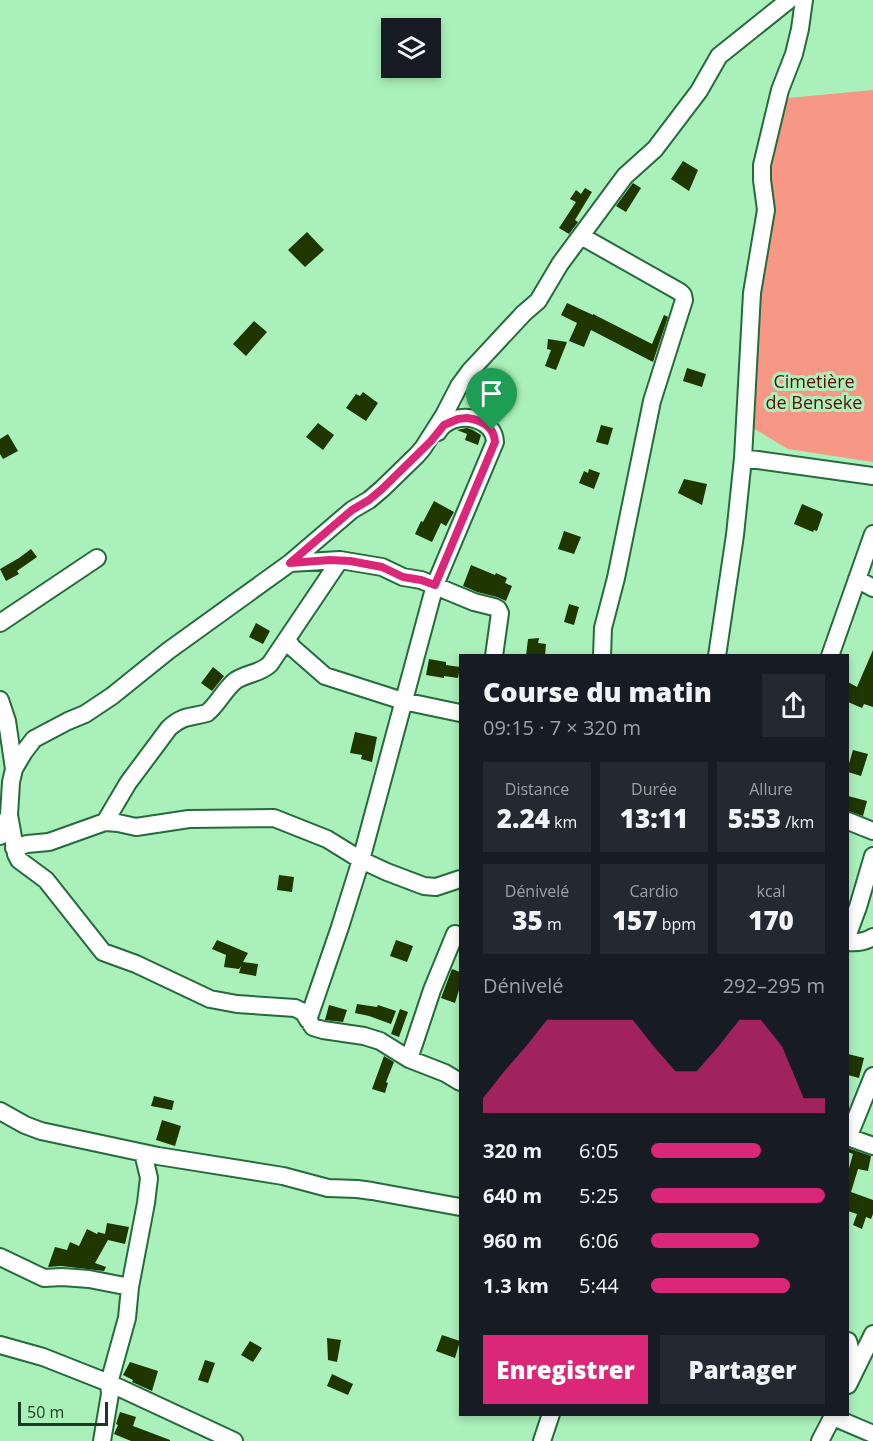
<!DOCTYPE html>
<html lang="fr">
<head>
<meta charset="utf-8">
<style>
	body { margin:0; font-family:"Open Sans",sans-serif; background:#242831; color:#f1f3f6; height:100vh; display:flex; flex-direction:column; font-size:22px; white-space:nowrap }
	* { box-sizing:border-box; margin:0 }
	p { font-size:20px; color:#9ea1a6 }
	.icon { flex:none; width:33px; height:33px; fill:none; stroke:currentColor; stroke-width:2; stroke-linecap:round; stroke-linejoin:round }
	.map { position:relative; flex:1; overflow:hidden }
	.side { position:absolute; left:459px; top:654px; width:390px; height:762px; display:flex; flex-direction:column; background:#171b24; border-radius:0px; box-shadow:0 3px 9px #0003 }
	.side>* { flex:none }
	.tools { position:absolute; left:381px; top:18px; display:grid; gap:12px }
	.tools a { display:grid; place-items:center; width:60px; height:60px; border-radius:0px; background:#171b24; box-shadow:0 3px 9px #0003; font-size:30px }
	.scale { position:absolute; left:18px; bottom:15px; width:90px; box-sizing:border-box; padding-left:6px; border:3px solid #1c3924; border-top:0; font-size:16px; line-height:21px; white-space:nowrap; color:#1c3924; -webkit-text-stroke:4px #aaf0ba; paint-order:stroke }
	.pin { position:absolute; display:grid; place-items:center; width:51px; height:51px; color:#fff; margin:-62px -26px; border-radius:50% 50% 50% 0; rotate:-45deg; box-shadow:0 0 6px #0007 }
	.pin .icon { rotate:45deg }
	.round { display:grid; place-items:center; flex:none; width:63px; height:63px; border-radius:0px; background:#242831 }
	.summary { display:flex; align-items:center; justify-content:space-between; height:102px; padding:0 24px }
	h1 { font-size:27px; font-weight:800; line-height:45px }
	.metrics { display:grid; grid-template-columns:repeat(3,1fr); gap:9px; height:102px; padding:6px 24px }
	.metrics div { display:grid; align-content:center; border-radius:0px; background:#242831; text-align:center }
	.metrics b { font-size:26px; font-weight:800 }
	.metrics small { font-size:16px; font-weight:400 }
	.metrics p { font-size:16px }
	.chart { height:168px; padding:12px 24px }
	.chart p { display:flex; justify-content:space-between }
	.chart svg { width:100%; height:108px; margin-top:6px; fill:#db2777; opacity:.7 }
	.button { display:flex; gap:12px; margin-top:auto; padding:12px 24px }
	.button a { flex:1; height:69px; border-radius:0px; background:#db2777; color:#fff; font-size:24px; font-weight:800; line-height:69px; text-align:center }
	.button a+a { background:#242831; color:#f1f3f6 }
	ul { padding:0 24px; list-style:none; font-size:20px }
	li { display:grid; grid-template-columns:96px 72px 1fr; align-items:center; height:45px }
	li i { height:15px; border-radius:8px; background:#db2777 }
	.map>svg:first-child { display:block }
	.green { fill:#f79786 }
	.building { fill:#1f3600 }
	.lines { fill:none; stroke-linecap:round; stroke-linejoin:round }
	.minor-casing { stroke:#256b3c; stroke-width:20 }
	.minor { stroke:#fff; stroke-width:16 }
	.route-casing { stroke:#fff; stroke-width:12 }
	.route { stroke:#db2777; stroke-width:8 }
	.labels { text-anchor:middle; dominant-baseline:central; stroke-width:6; stroke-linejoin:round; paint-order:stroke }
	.park-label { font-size:18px; fill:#5c0c04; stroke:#aaf0ba }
</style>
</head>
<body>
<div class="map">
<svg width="873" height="1441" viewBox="0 0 873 1441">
	<rect width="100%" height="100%" fill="#aaf0ba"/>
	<path class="green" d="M873,90V462L788,449L753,428L767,100Z"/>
	<path class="building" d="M683,161L698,170L689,191L671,179Z
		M633,183L641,188L626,212L616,206Z
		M585,188L592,192L575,220L578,222L569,234L559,228L576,202L570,199L576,190L581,194Z
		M307,232L324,250L305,267L288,250Z
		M567,303L593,315V314L652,344L664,315L668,317L653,362L591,330L584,347L569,341L577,323L561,315Z
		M254,321L267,332L246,356L233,344Z
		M548,339L567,342L556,370L545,366L551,350L547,349Z
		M687,368L706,374L702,387L683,381Z
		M363,392L378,403L366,421L346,408L356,394L360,396Z
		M318,423L334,435L323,450L306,437Z
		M601,425L613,428L608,445L596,442Z
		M467,428L473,430L481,435L478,445L465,440L467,434L457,430Z
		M8,434L18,451L3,459L0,454V439Z
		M589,469L600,473L594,489L579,483L584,471L588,473Z
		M684,479L707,484L702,505L678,493Z
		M434,501L454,512L446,526L441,523L432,542L415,534L421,521L423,522Z
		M802,504L821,512V513L823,514L817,531L814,530L813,532L794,524Z
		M564,531L581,537L574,554L558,549Z
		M31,549L37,557L17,571L19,574L6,581L0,569L19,558Z
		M471,565L495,575L496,573L507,578L505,583L512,586L506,601L497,597L477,592L463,586Z
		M569,604L579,607L574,625L564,622Z
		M256,623L270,631L263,644L249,637Z
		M539,638L538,643L546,644L545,656H526L528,639Z
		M873,650V707L864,704L862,708L848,702V682L857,687Z
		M429,659L446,662V665L460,667L458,678L444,676V678L426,675Z
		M213,667L224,676L212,691L201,683Z
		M355,732L377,737L372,762L361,759L362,755L350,753Z
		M853,750L868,754L861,776L848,772V767Z
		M848,796L867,801L863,816L848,811Z
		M279,875L294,877L292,892L277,890Z
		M217,940L248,953L243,962L258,964L256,976L239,973L241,966L239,969L224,967L226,955L212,949Z
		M396,940L413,946L407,962L390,956Z
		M452,969L460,972V987L455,1003L441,998Z
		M357,1004L377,1007L378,1005L396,1011L391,1024L369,1016L355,1013Z
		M329,1005L347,1010L343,1022L325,1020Z
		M400,1009L408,1012L399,1037L391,1034Z
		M848,1054L864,1058L859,1078L848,1075Z
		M384,1056L394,1062L386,1082L388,1083L385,1093L372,1089Z
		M154,1096L174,1101L172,1110L151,1106Z
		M162,1120L181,1126L175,1146L156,1140Z
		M848,1148L871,1156L868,1171L858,1169L851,1192L873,1200V1214L871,1219L866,1217L862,1229L853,1225L857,1214L848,1211V1172L853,1154L848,1152Z
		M107,1223L129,1227L125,1244L108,1240L95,1263L106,1267L104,1271L61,1266L48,1267L55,1247L67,1250L70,1242L79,1246L87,1229L97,1234L98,1232L105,1234Z
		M442,1335L460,1341L455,1358L436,1351Z
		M327,1338L341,1340L337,1362L328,1360Z
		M250,1341L262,1348L253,1362L241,1355Z
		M205,1360L215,1363L208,1383L198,1380Z
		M130,1362L158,1371L152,1391L132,1382L133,1380L123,1375Z
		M332,1374L353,1384L348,1395L327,1386Z
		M120,1412L136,1417L133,1426L170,1440V1441H131L114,1434L118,1425L116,1424Z"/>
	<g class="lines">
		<defs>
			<path id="minor" d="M581,236L680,292L683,295L684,300L652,401L616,578L603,628L602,656
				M743,458L873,476
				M290,563L340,560L382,567L403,577L421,580L474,602L494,607L498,609L500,613L494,656
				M857,579L873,588
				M0,623L97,558
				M287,640L293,648L325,676L403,701L460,713
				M717,656L735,535L743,458L752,293L766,210L762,180V165L780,90L794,54L800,29L804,0
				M830,656L873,534
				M0,700L7,721L14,769L11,782L9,815L0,836
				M14,769L24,752L34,739L68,721L85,714L112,696L168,651L290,563L352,510L369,500L382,489L417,455L423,448L444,415L459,386L470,371L524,313L538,301L560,264L625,176L655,149L699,91L719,56L789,0
				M9,815L16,854L19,860L46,880L103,952L136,964L210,999L237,1004L295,1008L303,1012L313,1027L323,1030L364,1036L380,1041L409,1059L445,1073L460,1082
				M848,821L873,831
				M105,822L128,783L169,728C183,715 190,718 207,713C218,704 224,690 235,681C246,673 260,674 270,664L340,560
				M14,848L27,844L49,842L105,822L118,823L136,827L189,819L274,818L327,839L361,860L387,872L424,886L436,887L460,879
				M848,934L858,907L873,856
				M848,942C857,943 865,942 873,937
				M308,1020L340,927L361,860L435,585L495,442C494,419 462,411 445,424C443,425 439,430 438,432
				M409,1059L432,990L455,934
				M0,1111L25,1125L41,1131L158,1156L283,1176L328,1188L357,1189L372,1191L460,1207
				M848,1137L873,1146
				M848,1138L873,1076
				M0,1257L44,1278L62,1277L89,1279L130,1287
				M848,1341C852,1351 849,1360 856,1369
				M0,1345L43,1357L109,1383L234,1441
				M848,1385L873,1334
				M833,1417L873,1434
				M102,1441L110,1394L109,1383L127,1318L130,1287L146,1203L149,1178L143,1153
				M542,1441L551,1414
				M820,1441L834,1414"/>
		</defs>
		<use href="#minor" class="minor-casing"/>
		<use href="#minor" class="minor"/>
	</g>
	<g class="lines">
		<defs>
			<path id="route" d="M467,418C481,420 494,426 495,442L435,585L421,580L403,577L382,567L350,561L330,560L290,563L352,510L369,500L382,489L431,441L444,425L458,419Z"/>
		</defs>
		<use href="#route" class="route-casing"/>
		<use href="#route" class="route"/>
	</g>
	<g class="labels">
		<g class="park-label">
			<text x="814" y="381">Cimetière<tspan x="814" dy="21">de Benseke</tspan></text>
		</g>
	</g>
</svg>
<div class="tools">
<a><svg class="icon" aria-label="layers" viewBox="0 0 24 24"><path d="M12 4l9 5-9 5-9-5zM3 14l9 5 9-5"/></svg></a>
</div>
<div class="scale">50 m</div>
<div class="pin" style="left:492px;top:430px;background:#1e9e55"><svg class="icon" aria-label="arrive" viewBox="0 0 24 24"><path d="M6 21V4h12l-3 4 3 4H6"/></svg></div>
<section class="side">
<div class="summary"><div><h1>Course du matin</h1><p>09:15 · 7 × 320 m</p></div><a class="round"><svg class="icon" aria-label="share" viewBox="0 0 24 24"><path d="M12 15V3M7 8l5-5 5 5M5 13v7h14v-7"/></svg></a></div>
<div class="metrics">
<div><p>Distance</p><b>2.24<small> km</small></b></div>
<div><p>Durée</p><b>13:11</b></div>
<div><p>Allure</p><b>5:53<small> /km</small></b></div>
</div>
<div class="metrics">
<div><p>Dénivelé</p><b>35<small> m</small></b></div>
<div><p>Cardio</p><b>157<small> bpm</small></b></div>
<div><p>kcal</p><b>170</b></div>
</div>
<div class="chart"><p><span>Dénivelé</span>292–295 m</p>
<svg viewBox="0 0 160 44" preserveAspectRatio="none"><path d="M0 44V38L10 27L20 17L30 6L40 6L50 6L60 6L70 6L80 17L90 27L100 27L110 17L120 6L130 6L140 17L150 38L160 38V44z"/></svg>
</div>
<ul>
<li><b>320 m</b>6:05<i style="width:63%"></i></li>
<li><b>640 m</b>5:25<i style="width:100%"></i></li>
<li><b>960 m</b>6:06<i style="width:62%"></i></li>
<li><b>1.3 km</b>5:44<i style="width:80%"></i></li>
</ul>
<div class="button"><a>Enregistrer</a><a>Partager</a></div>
</section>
</div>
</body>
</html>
